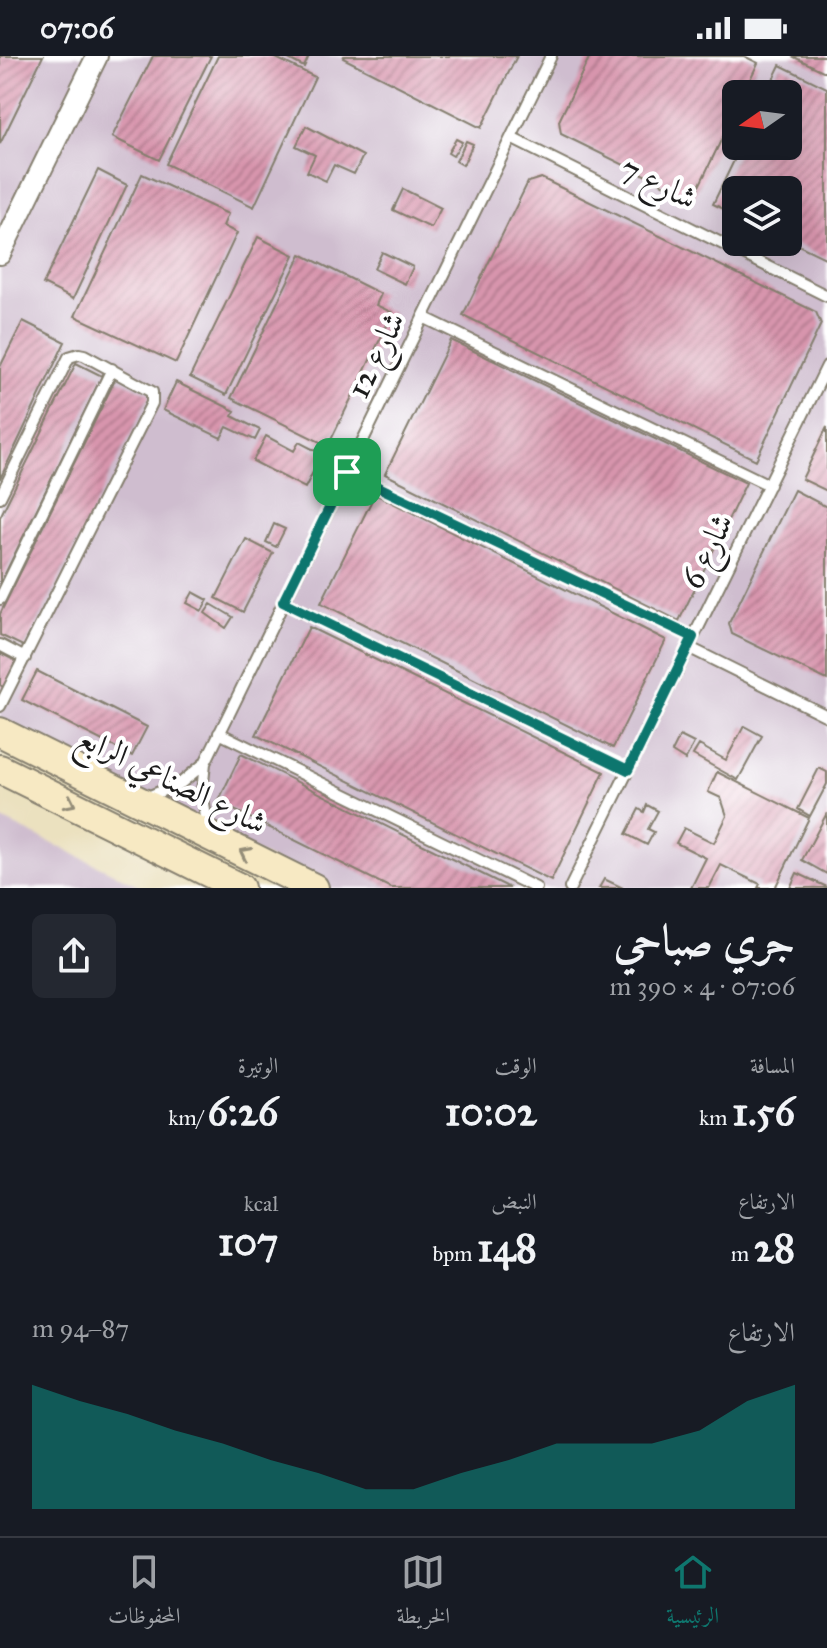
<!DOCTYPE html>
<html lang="ar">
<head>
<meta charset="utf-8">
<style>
	body { margin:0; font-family:"IM FELL Great Primer",Amiri,serif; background:#242831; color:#f1f3f6; direction:rtl; height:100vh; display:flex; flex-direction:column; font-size:30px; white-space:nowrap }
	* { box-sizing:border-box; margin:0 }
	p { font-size:26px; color:#9ea1a6 }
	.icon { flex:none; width:44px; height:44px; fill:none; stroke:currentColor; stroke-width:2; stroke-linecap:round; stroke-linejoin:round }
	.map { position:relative; height:832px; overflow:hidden; direction:ltr }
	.sheet { display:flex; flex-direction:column; background:#171b24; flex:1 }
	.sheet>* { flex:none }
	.needle { width:52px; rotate:256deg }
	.fabs { position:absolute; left:722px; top:24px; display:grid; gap:16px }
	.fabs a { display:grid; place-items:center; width:80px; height:80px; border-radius:12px; background:#171b24; box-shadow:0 8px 32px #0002; font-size:40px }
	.pin { position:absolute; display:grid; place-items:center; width:68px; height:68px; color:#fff; margin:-34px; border-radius:16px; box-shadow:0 4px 12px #0006 }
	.round { display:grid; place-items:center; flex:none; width:84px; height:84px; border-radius:12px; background:#242831 }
	.head { display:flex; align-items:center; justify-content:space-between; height:136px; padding:0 32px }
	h1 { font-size:44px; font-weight:800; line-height:60px }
	.stats { display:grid; grid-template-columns:repeat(3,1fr); gap:12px; height:136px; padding:8px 32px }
	.stats div { display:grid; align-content:center }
	.stats b { font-size:40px; font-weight:800 }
	.stats small { font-size:22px; font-weight:400 }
	.stats p { font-size:22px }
	.chart { height:224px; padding:16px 32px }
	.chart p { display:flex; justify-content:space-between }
	.chart svg { width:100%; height:144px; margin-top:8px; fill:#0f766e; opacity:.7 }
	.status { display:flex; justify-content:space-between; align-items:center; height:56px; padding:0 40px; background:#171b24; direction:ltr }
	.status svg { height:22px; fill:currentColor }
	.menu { display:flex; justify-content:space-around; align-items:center; height:112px; border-top:2px solid #363941; background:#171b24; font-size:22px; color:#9ea1a6 }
	.menu a { display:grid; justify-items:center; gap:4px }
	.menu .selected { color:#0f766e }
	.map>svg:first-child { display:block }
	.industrial { fill:#cfbdcf; fill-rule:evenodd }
	.building { fill:url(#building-hatch) }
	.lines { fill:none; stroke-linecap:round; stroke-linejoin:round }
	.lane-casing { stroke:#847e6e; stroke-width:14 }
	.street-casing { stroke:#847e6e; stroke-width:24 }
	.secondary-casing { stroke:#847e6e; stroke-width:32 }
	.lane { stroke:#fff; stroke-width:10 }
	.street { stroke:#fff; stroke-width:20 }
	.secondary { stroke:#f7e9c3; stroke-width:28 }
	.oneway { stroke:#948d78 }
	.route-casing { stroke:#fff; stroke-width:16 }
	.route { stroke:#0f766e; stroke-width:10 }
	.labels { text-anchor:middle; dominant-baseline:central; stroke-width:8; stroke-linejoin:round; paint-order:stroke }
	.street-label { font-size:32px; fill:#1c1c1c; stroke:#fff }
</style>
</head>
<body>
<div class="status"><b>07:06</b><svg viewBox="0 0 49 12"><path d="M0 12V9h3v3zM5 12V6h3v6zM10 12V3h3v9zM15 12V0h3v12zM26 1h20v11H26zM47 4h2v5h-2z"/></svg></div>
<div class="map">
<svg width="827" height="832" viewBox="0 0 827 832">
	<defs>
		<pattern id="building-hatch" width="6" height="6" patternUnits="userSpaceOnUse" patternTransform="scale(2)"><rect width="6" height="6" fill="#d895ad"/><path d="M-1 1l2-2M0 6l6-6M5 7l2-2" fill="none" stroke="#ae798c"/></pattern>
	</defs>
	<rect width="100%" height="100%" fill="#fff"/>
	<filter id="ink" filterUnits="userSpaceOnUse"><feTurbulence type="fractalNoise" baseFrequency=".0125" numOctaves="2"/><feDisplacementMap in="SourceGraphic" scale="16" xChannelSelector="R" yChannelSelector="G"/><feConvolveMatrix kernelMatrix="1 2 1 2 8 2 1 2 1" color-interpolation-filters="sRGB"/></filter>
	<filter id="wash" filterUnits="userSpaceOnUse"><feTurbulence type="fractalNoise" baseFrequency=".006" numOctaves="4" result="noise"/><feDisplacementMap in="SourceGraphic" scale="32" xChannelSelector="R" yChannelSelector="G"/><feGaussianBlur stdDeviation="1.8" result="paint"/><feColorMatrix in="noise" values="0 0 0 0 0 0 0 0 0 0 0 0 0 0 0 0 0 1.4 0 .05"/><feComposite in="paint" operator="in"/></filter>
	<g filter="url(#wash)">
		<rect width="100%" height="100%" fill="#ebe1bf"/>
		<path class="industrial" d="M0,0H827V832H329L0,670ZM736,38H788V90H736ZM736,134H788V186H736Z
			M0,762L144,832H0Z"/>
		<g id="blocks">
			<path class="building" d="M0,0H43L0,88Z
				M153,0H211L159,104L112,81Z
				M218,0H272L315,21L254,151L166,108Z
				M283,0H309L304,11Z
				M344,0H517L481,72L343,2Z
				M590,0H744L758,7L743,38H736V53L693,143L561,78L559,65Z
				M792,0H827V17Z
				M780,9L827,32V203L788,184V134H736V159L713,148L741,90H788V38H766Z
				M306,70L363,100L354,118L334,109L326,125L307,116L315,99L296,90Z
				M456,83L462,86L453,100L448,97Z
				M466,85L473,88L463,109L456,105Z
				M98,114L127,129L73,243L43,228Z
				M142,118L228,158L223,170L237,177L176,307L75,260Z
				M541,122L816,256L821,268L756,404L463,259L528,126Z
				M403,133L441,152L431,172L393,154Z
				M258,181L294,199L226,339L190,321Z
				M382,196L413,211L405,228L374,213Z
				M301,198L381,238L376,249L393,257L328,390L231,342Z
				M23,265L65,286L0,423V311Z
				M451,284L746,427L679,565L385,418Z
				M76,307L102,320L0,528V461Z
				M116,322L150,338L25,591L0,579V558Z
				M176,326L235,355L232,360L260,374L255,384L227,371L221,382L163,354Z
				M827,371V435L802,423Z
				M266,380L294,395L299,386L322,398L305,432L253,405Z
				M794,434L827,451V624L732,578L729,567Z
				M375,438L666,584L613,692L321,547Z
				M274,468L285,473L276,491L266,486Z
				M246,483L273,497L243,556L216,542Z
				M193,536L208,544L202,555L187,547Z
				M211,548L233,561L226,572L205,557Z
				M309,571L604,716L551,825L256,679Z
				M0,597L18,606L5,632L0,629Z
				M37,615L147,671L132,700L22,644Z
				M744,670L762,680L738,724L693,699L699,689L726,704Z
				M680,680L694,687L685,704L672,696Z
				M241,698L510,832H391L218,746Z
				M819,712L827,716V728L810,760L798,753Z
				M717,716L809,762L775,832H758L760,828L721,809L709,832H691L706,802L676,787L684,772L714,787L727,760L721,742L708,736Z
				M647,749L658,755L648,773L654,776L647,789L626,778L639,753L644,756Z
				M827,757V818L802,804Z
				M797,817L827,831V832H790Z
				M604,823L623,832H599Z"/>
		</g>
	</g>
	<g filter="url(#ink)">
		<use href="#blocks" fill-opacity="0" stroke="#847e6e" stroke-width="2"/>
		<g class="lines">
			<defs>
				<path id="lane" d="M511,82L827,240
					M423,261L769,429
					M347,416L693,581
					M0,441L69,301L79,298L84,299L152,336V347L0,650
					M0,543L112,313
					M283,546L628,714
					M0,589L25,602
					M688,591L827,660
					M219,677L536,832
					M145,742L181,727L205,707
					M208,773L202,736L205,707L551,0
					M570,832L827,310"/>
				<path id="street" d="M0,198L97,0"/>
				<path id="secondary" d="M0,676L314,832
					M0,713L240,832"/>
			</defs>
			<use href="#lane" class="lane-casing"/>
			<use href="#street" class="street-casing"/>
			<use href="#secondary" class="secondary-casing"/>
			<use href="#lane" class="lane"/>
			<use href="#street" class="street"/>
			<use href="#secondary" class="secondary"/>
		</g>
		<defs><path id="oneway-chevron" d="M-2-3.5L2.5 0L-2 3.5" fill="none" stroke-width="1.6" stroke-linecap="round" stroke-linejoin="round" transform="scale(2)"/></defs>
		<g class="oneway">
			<use href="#oneway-chevron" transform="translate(70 747) rotate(26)"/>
			<use href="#oneway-chevron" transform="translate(245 797) rotate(-153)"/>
		</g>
	</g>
	<g class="lines" filter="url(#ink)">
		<defs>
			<path id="route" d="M347,416L693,581L628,714L283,546Z"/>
		</defs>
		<use href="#route" class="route-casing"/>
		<use href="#route" class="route"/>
	</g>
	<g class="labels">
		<g class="street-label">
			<text transform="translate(659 127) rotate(26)">شارع 7</text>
			<text transform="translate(376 299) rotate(-64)">شارع 12</text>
			<text transform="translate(707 495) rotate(-64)">شارع 6</text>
			<text transform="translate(172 724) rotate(26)">شارع الصناعي الرابع</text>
		</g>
	</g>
</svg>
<div class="fabs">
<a><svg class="needle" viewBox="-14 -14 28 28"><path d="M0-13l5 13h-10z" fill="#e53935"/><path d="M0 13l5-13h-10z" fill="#9ea1a6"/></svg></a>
<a><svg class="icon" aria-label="layers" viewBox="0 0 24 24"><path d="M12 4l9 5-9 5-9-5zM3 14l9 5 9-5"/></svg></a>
</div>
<div class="pin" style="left:347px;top:416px;background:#1e9e55"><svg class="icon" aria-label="arrive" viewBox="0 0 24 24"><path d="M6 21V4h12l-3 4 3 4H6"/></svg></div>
</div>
<section class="sheet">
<div class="head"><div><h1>جري صباحي</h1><p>07:06 · 4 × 390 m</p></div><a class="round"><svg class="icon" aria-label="share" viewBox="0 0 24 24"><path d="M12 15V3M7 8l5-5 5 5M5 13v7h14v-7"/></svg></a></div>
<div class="stats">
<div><p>المسافة</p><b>1.56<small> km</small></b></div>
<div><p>الوقت</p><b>10:02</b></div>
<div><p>الوتيرة</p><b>6:26<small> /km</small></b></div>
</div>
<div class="stats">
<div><p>الارتفاع</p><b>28<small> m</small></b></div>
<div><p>النبض</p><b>148<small> bpm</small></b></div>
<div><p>kcal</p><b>107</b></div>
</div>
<div class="chart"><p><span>الارتفاع</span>87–94 m</p>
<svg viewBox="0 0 160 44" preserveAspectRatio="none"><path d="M0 44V6L10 11L20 15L30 20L40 24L50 29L60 33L70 38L80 38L90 33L100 29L110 24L120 24L130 24L140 20L150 11L160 6V44z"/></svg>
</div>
</section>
<nav class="menu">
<a class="selected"><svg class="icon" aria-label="home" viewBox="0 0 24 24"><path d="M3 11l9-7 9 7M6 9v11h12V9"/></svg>الرئيسية</a>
<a><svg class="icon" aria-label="map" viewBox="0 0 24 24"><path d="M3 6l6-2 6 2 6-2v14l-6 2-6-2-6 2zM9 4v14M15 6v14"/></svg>الخريطة</a>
<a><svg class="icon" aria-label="saved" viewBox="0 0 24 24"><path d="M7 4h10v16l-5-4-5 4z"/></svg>المحفوظات</a>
</nav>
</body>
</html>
